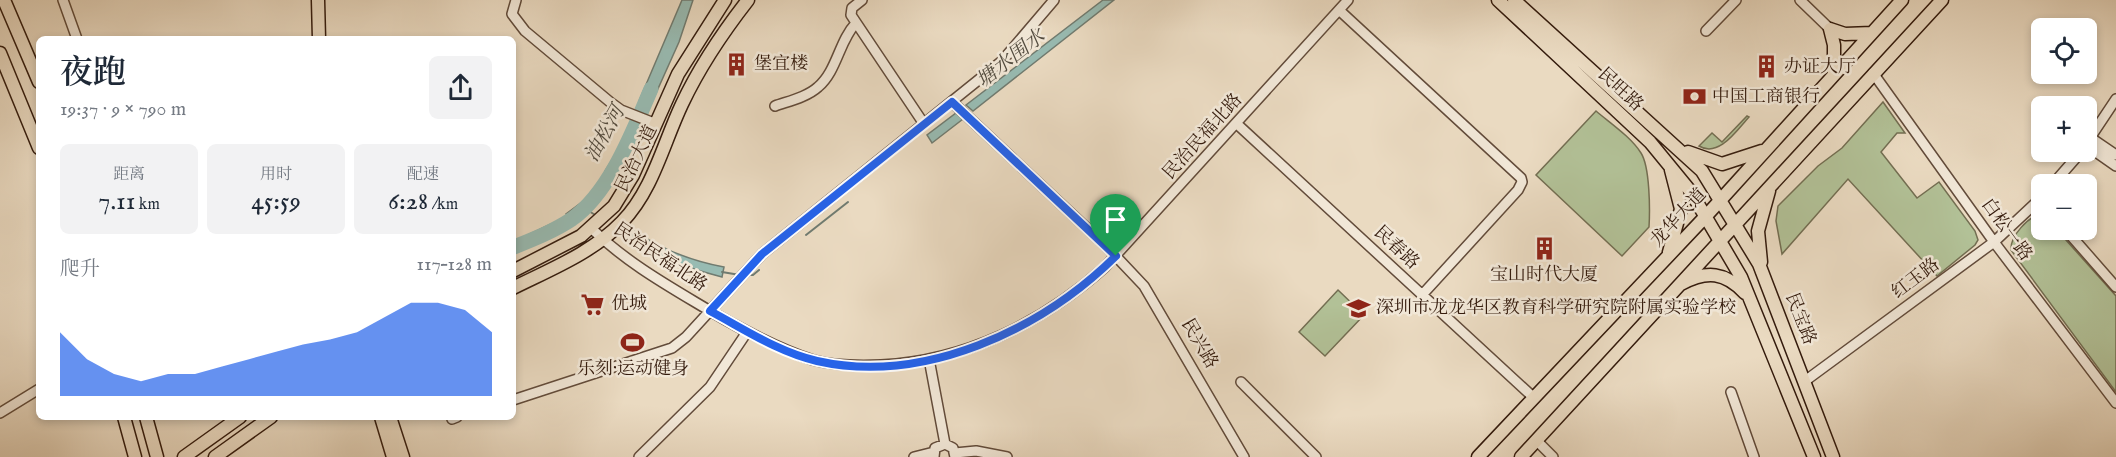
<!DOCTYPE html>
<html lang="zh">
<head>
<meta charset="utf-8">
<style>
	body { margin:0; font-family:"IM FELL English","Noto Serif SC",serif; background:#f2f2f3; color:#1f2937; height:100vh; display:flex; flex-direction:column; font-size:22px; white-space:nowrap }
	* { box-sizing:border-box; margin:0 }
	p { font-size:20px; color:#747a83 }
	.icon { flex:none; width:33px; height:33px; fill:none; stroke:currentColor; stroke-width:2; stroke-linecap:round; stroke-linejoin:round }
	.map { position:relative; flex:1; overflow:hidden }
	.side { position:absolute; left:36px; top:36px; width:480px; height:384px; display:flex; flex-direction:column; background:#fff; border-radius:9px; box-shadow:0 3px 9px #0003 }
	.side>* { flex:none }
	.buttons { position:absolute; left:2031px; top:18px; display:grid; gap:12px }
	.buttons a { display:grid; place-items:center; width:66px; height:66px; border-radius:9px; background:#fff; box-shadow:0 3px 9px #0003; font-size:30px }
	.pin { position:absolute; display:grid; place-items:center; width:51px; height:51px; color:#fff; margin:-62px -26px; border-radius:50% 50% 50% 0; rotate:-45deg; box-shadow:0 0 6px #0007 }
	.pin .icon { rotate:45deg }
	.round { display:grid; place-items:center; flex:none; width:63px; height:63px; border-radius:9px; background:#f2f2f3 }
	.headline { display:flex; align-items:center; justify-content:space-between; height:102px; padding:0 24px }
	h1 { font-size:33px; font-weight:600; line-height:45px }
	.figures { display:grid; grid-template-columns:repeat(3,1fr); gap:9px; height:102px; padding:6px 24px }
	.figures div { display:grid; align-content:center; border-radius:9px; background:#f2f2f3; text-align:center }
	.figures b { font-size:26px; font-weight:600 }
	.figures small { font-size:16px; font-weight:400 }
	.figures p { font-size:16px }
	.chart { height:168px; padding:12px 24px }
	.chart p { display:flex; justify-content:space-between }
	.chart svg { width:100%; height:108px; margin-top:6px; fill:#2563eb; opacity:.7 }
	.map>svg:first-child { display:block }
	.green { fill:#b2c197; stroke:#736e52; stroke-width:1.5 }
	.water { fill:#98bbb2; stroke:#707b70; stroke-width:1.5 }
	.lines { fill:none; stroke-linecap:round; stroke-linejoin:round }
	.stream { stroke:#707b70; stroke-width:2 }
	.river { stroke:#98bbb2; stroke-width:15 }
	.minor-casing { stroke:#624b3a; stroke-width:12 }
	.major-casing { stroke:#341b0d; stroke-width:15 }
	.minor { stroke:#f1e7d7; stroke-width:9 }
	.major { stroke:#eadac1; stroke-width:12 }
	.route-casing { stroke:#fff; stroke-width:12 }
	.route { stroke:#2563eb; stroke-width:8 }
	.labels { text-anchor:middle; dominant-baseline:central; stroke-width:5; stroke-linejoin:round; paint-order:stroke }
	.poi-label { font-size:18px; fill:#341b0d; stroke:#f1e7d7; text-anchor:start }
	.street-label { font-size:18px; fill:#341b0d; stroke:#f1e7d7 }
	.water-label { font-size:20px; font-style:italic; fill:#524b3f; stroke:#f1e7d7 }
</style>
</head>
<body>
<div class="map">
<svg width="2116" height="457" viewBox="0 0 2116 457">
	<rect width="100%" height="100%" fill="#eadac1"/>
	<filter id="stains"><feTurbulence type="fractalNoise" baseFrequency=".00333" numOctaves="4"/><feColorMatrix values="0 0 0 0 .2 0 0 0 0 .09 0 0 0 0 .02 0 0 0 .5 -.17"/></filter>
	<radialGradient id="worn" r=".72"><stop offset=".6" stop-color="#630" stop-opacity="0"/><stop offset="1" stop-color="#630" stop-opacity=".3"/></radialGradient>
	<path class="green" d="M1883,102L1905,133H1897L1881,152L1917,198L1939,182L1975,231L1978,240L1975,245L1937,276L1848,179L1782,254L1776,221L1778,206L1818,166L1842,148Z
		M1596,111C1610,123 1631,137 1641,153C1650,167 1650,210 1649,227L1622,256L1536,175Z
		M1747,116L1749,117C1737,130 1719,158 1699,146L1712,133L1722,142Z
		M2041,214L2042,230H2057L2116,296V392L2011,250C2010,236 2028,217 2041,214Z
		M1338,290L1364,315L1325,356L1299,332Z"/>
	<path class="water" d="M682,0H693L679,42L648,111L640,107L639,101Z
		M1103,0H1114L973,111L966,105Z
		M956,113L963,119L932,143L927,135Z
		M632,123L640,128L614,177L605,171L621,146Z
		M597,184L606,191L572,225L566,214L586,199Z
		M551,224L557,234L516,252L513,242Z
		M633,230C661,249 691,261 724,267L722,277C687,268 656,257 625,239Z"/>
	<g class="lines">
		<path class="stream" d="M587,210L597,216
			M620,229L631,236
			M806,235L848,202
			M722,272L740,275
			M746,275H753L759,270"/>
		<path class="river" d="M514,247C534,239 554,231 572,219C610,192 633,131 651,89"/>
		<defs>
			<path id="minor" d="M63,0L77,39
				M516,0L512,14L525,31L610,102L621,110L654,123
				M862,0L852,8L851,15L924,124
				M1800,0L1830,29
				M1339,10L1521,178L1522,182L1518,190L1422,295
				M1706,31L1736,0
				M1873,73L1994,242L2116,403
				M952,102L1109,249L1144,286L1244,457
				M775,106C789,101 807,97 818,87C837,71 839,41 856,23
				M1237,124L1533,397
				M2091,138L2116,155
				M2086,144L2116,99
				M2086,145L2116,166
				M2053,184L2081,152
				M592,229C623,259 658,280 695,302C733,325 771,346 813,360C835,366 858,366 881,365C965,361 1042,323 1105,267L1348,0
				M2066,230L2116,287
				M929,359L945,444
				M1805,381L1994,242L2042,197
				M1241,382L1316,457
				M1731,392L1754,457
				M513,400L672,348L686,337L762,254L1002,61L1054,0
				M0,413L39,389
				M452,419L457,417
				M1536,440L1553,457
				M955,453L976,451L1007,457
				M639,457L710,387L747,332
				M914,457L934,452
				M934,457L935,448L945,444L953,448L955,457"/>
			<path id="major" d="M4,0L39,82
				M318,0L319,39
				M1498,0L1650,142L1691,192L1741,277L1814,457
				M1514,0L1702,171L1759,264L1833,457
				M1830,29L1834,45V75
				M1830,29L1845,34L1872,33
				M0,53L39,148
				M1688,152L1722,164L1762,151
				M1669,252L1681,209L1671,170
				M1761,262L1758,231L1769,191
				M513,271L581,236L614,206L633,175L678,74L725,0
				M1681,284C1707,270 1725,272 1745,293
				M513,288C551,269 592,253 622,222C653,190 663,144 682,104C699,68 723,32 748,0
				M124,417L135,457
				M146,417L157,457
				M381,417L393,457
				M390,417L403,457
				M184,457L240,417
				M215,457L271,417
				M1478,457L1706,216L1902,0
				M1521,457L1942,0"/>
		</defs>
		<use href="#minor" class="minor-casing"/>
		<use href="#major" class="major-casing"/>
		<use href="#minor" class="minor"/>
		<use href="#major" class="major"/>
	</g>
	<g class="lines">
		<defs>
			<path id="route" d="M952,102L1116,256C1041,330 924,385 817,361C778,352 744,329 710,311L762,254Z"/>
		</defs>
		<use href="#route" class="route-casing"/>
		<use href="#route" class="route"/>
	</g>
	<defs>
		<symbol id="building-bare" viewBox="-9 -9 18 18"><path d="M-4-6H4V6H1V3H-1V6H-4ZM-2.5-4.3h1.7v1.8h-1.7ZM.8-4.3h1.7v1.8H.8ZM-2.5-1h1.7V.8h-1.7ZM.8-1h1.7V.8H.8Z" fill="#8f2418" stroke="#f1e7d7" stroke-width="2.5" paint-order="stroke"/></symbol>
		<symbol id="bank-bare" viewBox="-9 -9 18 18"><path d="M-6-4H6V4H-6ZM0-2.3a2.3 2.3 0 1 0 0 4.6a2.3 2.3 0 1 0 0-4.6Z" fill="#8f2418" stroke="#f1e7d7" stroke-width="2.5" paint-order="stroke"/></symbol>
		<symbol id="supermarket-bare" viewBox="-9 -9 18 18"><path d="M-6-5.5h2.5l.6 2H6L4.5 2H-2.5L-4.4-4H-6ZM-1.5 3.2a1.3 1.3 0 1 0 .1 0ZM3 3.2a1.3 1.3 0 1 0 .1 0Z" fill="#8f2418" stroke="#f1e7d7" stroke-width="2.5" paint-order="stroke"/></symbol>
		<symbol id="school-bare" viewBox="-9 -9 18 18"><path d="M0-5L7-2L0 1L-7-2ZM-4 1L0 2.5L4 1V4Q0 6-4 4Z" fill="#8f2418" stroke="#f1e7d7" stroke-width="2.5" paint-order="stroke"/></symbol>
		<symbol id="stadium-bare" viewBox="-9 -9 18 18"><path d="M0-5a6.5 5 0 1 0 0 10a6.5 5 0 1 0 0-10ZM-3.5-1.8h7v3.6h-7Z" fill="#8f2418" stroke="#f1e7d7" stroke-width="2.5" paint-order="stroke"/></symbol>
	</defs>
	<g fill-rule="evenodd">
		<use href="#building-bare" x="720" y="48" width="33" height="33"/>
		<use href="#building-bare" x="1750" y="50" width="33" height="33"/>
		<use href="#bank-bare" x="1678" y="80" width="33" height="33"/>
		<use href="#building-bare" x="1528" y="232" width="33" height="33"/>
		<use href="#supermarket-bare" x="576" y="288" width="33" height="33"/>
		<use href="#school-bare" x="1342" y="292" width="33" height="33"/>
		<use href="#stadium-bare" x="616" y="326" width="33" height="33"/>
	</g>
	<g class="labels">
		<g class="poi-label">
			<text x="754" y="64">堡宜楼</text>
			<text x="1784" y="67">办证大厅</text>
			<text x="1712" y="97">中国工商银行</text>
			<text x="1544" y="275" text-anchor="middle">宝山时代大厦</text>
			<text x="611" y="304">优城</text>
			<text x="1376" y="308">深圳市龙龙华区教育科学研究院附属实验学校</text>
			<text x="633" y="369" text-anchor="middle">乐刻·运动健身</text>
		</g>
		<g class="street-label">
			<text transform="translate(1620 90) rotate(43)">民旺路</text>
			<text transform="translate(1203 137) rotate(-48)">民治民福北路</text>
			<text transform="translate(637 159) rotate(-64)">民治大道</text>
			<text transform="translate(1679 218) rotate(-47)">龙华大道</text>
			<text transform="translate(2006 230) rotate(54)">白松一路</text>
			<text transform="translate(1396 248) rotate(43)">民春路</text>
			<text transform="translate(660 258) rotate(34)">民治民福北路</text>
			<text transform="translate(1916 279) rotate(-37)">红玉路</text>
			<text transform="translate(1800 319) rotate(69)">民宝路</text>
			<text transform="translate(1199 344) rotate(60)">民兴路</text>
		</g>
		<g class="water-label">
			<text transform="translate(1011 59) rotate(-38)">塘水围水</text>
			<text transform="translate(605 134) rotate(-61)">油松河</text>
		</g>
	</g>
	<rect width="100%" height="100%" filter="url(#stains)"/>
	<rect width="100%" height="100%" fill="url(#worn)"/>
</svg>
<div class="buttons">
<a><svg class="icon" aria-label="locate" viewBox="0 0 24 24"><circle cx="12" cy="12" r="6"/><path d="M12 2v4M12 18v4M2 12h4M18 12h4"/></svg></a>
<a>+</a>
<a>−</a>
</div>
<div class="pin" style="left:1116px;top:256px;background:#1e9e55"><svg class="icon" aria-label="arrive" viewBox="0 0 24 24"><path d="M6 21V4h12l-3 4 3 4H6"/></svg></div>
<section class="side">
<div class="headline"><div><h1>夜跑</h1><p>19:37 · 9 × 790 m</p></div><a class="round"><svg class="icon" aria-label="share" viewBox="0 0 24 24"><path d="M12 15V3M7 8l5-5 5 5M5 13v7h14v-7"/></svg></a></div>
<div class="figures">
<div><p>距离</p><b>7.11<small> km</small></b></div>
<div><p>用时</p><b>45:59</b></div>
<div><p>配速</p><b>6:28<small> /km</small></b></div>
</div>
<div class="chart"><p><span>爬升</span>117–128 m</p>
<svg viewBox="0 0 160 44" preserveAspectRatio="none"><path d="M0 44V18L10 29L20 35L30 38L40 35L50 35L60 32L70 29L80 26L90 23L100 21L110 18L120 12L130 6L140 6L150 9L160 18V44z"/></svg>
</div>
</section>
</div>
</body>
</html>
